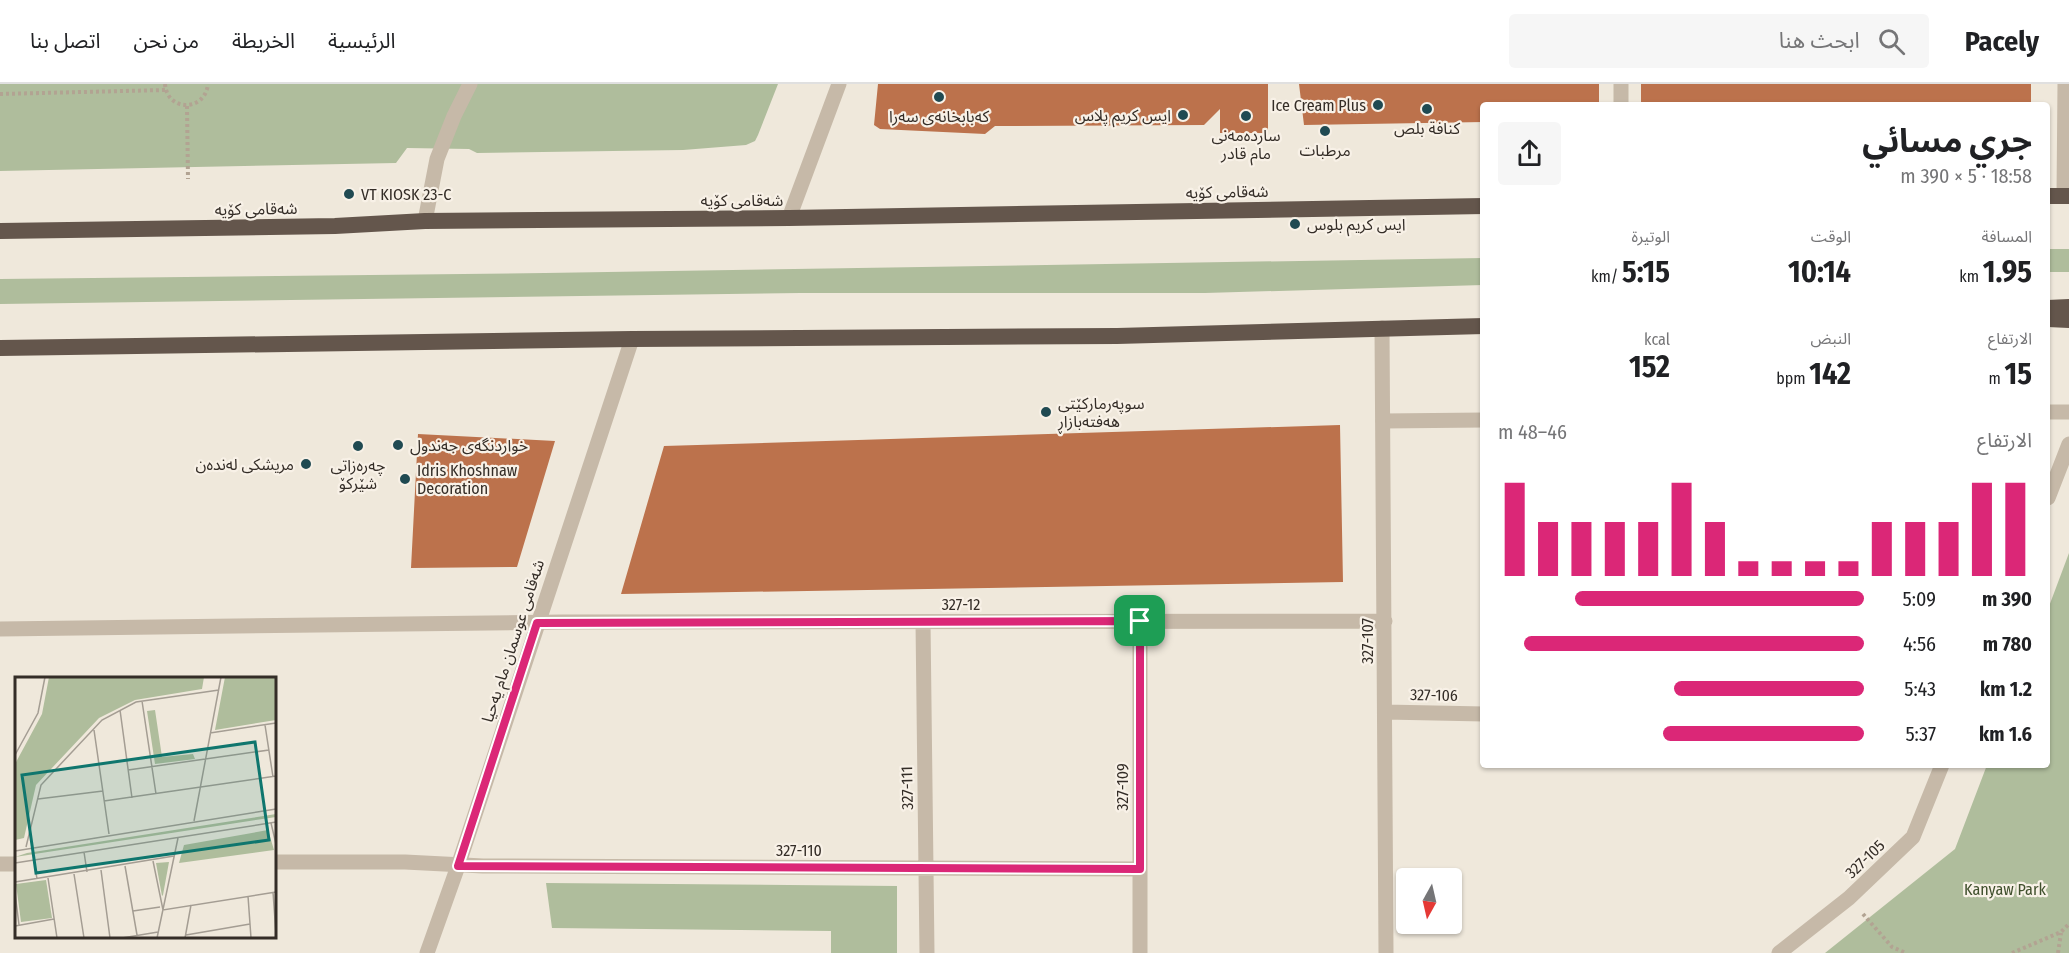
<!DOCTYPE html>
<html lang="ar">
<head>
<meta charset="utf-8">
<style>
	body { margin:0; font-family:"Fira Sans Condensed","Noto Sans Arabic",sans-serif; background:#f6f6f6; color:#202124; direction:rtl; height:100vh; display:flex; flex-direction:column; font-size:22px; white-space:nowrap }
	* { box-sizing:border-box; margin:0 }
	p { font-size:20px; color:#757577 }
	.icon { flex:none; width:33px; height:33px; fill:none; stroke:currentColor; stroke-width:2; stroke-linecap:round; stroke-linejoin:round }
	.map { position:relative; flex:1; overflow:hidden; direction:ltr }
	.sheet { position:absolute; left:1480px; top:18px; width:570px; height:666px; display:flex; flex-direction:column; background:#fff; border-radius:6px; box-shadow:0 2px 4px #0004; direction:rtl }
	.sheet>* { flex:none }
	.needle { width:39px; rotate:188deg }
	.tools { position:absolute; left:1396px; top:784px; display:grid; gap:12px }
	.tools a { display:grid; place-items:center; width:66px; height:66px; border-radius:6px; background:#fff; box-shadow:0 2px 4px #0004; font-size:30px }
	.pin { position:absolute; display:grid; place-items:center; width:51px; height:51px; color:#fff; margin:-26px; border-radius:12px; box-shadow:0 3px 9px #0006 }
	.round { display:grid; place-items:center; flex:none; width:63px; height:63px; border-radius:6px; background:#f6f6f6 }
	.overview { display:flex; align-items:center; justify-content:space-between; height:102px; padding:0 18px }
	h1 { font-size:33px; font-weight:700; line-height:45px }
	.figures { display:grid; grid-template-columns:repeat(3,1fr); gap:9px; height:102px; padding:6px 18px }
	.figures div { display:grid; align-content:center }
	.figures b { font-size:30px; font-weight:700 }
	.figures small { font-size:16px; font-weight:400 }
	.figures p { font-size:16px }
	.chart { height:168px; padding:12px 18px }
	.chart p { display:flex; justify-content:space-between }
	.chart svg { width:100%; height:108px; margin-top:6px; stroke:#db2777; stroke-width:6 }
	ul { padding:0 18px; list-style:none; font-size:20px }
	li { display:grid; grid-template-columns:96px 72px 1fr; align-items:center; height:45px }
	li i { height:15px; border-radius:8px; background:#db2777 }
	header { display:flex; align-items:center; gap:36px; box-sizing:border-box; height:84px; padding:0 30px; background:#fff; border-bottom:2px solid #e0e0e0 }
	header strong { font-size:28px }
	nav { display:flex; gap:33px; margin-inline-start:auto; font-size:21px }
	.search { width:420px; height:54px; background:#f6f6f6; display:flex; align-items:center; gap:15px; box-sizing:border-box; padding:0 21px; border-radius:6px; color:#757577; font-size:22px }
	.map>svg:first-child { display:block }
	.green { fill:#afbd9c }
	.building { fill:#bc724c }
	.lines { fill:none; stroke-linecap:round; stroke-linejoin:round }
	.path { stroke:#b2a392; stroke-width:4; stroke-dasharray:3 3; stroke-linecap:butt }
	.service { stroke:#c6b9a8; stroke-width:15 }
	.minor { stroke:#c6b9a8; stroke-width:15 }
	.tertiary { stroke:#c6b9a8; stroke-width:15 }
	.trunk { stroke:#64564c; stroke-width:16 }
	.route-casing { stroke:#fff; stroke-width:12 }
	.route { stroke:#db2777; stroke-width:8 }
	.poi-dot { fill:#204a52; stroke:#f8f1e7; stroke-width:2 }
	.labels { text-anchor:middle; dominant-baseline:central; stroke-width:4.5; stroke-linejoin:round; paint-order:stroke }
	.poi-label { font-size:16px; fill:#342d27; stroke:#f8f1e7 }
	.street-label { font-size:16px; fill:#342d27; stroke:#f8f1e7 }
	.park-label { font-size:16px; fill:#40502d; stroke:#f8f1e7 }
	.inset-road { fill:none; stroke:#a49d93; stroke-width:1.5 }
	.view { fill:#0f766e; fill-opacity:0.15; stroke:#0f766e; stroke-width:3 }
	.inset-edge { fill:none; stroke:#342d27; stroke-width:3 }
</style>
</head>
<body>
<header>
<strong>Pacely</strong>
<div class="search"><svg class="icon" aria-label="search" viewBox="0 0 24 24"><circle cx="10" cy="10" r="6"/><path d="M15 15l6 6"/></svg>ابحث هنا</div>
<nav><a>الرئيسية</a><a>الخريطة</a><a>من نحن</a><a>اتصل بنا</a></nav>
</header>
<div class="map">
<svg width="2069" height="869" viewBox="0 0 2069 869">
	<rect width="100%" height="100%" fill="#efe8db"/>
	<path class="green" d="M0,0H778L758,51L755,57L746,61L683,66L477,69L469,65L407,64L396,79L0,87Z
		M2048,165H2069V188H2048Z
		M1483,174V201L1205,209H800L0,220V195L545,189Z
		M2069,469V869H1825L1955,765L1987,681H2048V525Z
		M546,799L897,802V869H831V847L552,844Z"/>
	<path class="building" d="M878,0H1268V49H1220V25L1204,41L995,42L985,50L880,45L874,41Z
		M1299,0H1599V21H1484V38L1304,41Z
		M1641,0H2031V21H1641Z
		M1340,341L1343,498L621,510L664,362Z
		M418,350L555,357L517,483L411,484Z"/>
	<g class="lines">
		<path class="path" d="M165,0C167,28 205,28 208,0
			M0,10L165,6
			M187,22L188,95
			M1863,830L1892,863L1906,869
			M2012,869L2061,848L2069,840
			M2058,869L2061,849"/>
		<path class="service" d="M425,137L437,75L454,32L470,0
			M2048,328H2069
			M1383,337L1484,336"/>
		<path class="minor" d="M1621,21V0
			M2064,112L2065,0
			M1382,244L1386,869
			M2048,414L2069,360
			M923,538L927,869
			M1140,538V869
			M0,545L562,538L1385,537
			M1385,628L1484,630
			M274,778H405L483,782L1140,785
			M0,780H16
			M1779,869L1849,814L1913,753L1942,681"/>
		<path class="tertiary" d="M789,134L839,0
			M427,869L458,782L632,255"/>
		<path class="trunk" d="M2048,112H2069
			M0,147L335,142L425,137L789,134L1484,122
			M2048,224L2069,223
			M2048,235L2069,236
			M0,264L632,255L1117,252L1484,242"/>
	</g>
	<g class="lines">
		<defs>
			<path id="route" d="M1140,537V785L458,782L537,539Z"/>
		</defs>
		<use href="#route" class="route-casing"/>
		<use href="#route" class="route"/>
	</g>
	<g class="poi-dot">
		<circle cx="939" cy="13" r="6"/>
		<circle cx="1378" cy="21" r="6"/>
		<circle cx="1427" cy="25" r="6"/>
		<circle cx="1183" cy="31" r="6"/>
		<circle cx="1246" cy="32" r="6"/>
		<circle cx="1325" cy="47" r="6"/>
		<circle cx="349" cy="110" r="6"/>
		<circle cx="1295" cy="140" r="6"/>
		<circle cx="1046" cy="328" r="6"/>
		<circle cx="398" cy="361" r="6"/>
		<circle cx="358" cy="362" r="6"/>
		<circle cx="306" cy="380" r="6"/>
		<circle cx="405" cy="395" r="6"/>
	</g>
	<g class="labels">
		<g class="poi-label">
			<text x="1366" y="21" text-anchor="end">Ice Cream Plus</text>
			<text x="1171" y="31" text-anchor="end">ايس كريم پلاس</text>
			<text x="939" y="32">کەبابخانەی سەرا</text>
			<text x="1427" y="44">كنافة بلص</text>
			<text x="1246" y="51">ساردەمەنی<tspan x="1246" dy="18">مام قادر</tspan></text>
			<text x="1325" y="66">مرطبات</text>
			<text x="361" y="110" text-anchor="start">VT KIOSK 23-C</text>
			<text x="1307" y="140" text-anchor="start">ايس كريم بلوس</text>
			<text x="1058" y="319" text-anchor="start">سوپەرمارکێتی<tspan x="1058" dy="18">هەفتەبازاڕ</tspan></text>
			<text x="410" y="361" text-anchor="start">خواردنگەی جەندول</text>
			<text x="294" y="380" text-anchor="end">مریشکی لەندەن</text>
			<text x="358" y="381">چەرەزاتی<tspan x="358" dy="18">شێرکۆ</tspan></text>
			<text x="417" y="386" text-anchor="start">Idris Khoshnaw<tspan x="417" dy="18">Decoration</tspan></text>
		</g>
		<g class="street-label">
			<text transform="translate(1227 108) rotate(-1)">شەقامی کۆیە</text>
			<text x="742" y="116">شەقامی کۆیە</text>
			<text transform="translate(256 125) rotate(-1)">شەقامی کۆیە</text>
			<text x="961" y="520">327-12</text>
			<text transform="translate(513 557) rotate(-72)">شەقامی عوسمان مام یەحیا</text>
			<text transform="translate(1367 557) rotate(-90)">327-107</text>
			<text transform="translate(1434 611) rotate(1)">327-106</text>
			<text transform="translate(1122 703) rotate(-90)">327-109</text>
			<text transform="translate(907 704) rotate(-91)">327-111</text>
			<text x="799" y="766">327-110</text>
			<text transform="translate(1865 775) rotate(-44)">327-105</text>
		</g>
		<g class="park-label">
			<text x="2005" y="805">Kanyaw Park</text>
		</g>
	</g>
	<g transform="translate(15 593)">
		<rect width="261" height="261" fill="#efe8db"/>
		<path d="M34,0H189L187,12L120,23L84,41L21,108L9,161L0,163V87L27,37ZM210,0H261V43L200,53ZM140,33L147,80L178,77L180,82L140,87L132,34ZM261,137V140L0,180L12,176ZM253,153L259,173L164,186L169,168ZM154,185L148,218L147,219L141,186ZM31,203L37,241L6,245L1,207Z" fill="#afbd9c"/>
		<path class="inset-road" d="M127,24L141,117M105,33L117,121M250,48L258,100M79,53L94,157M195,56L261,46M0,78L23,36L30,0M113,93L254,73M23,122L88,114M89,124L261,99M179,144L206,0M256,146L261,167M11,170L26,108L87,43L121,25L204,13M0,174L261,132M69,175L72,195M19,183L22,202M138,184L148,233L261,215M0,186L261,145M110,189L122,258M86,193L95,261M59,197L69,261M33,201L42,261M0,205L159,179M258,215L261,257M0,216L4,248M233,219L236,261M118,234L145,230M0,249L39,242M171,258L235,247M107,261L143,255M142,261L163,161M170,261L176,228"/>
		<path class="view" d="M240,65L254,163L21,196L7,98Z"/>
		<rect width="261" height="261" class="inset-edge"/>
	</g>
</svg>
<div class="tools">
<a><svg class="needle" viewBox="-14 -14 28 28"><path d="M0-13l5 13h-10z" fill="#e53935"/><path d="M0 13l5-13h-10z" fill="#757577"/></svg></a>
</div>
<div class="pin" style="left:1140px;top:537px;background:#1e9e55"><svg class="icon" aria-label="arrive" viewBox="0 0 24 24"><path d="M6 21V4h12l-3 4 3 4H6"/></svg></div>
<section class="sheet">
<div class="overview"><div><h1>جري مسائي</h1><p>18:58 · 5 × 390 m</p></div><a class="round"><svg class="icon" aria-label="share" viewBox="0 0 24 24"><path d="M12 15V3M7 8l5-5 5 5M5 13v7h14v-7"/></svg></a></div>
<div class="figures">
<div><p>المسافة</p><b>1.95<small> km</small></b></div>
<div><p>الوقت</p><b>10:14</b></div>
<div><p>الوتيرة</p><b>5:15<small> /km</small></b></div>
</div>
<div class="figures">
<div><p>الارتفاع</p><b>15<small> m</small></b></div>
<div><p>النبض</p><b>142<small> bpm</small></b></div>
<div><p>kcal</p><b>152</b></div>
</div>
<div class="chart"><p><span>الارتفاع</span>46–48 m</p>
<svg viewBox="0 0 160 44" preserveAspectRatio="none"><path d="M5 44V6M15 44V22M25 44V22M35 44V22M45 44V22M55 44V6M65 44V22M75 44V38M85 44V38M95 44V38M105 44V38M115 44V22M125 44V22M135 44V22M145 44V6M155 44V6"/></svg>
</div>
<ul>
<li><b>390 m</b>5:09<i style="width:79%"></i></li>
<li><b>780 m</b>4:56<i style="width:93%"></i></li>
<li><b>1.2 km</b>5:43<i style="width:52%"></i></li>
<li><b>1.6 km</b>5:37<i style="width:55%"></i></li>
</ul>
</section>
</div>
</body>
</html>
